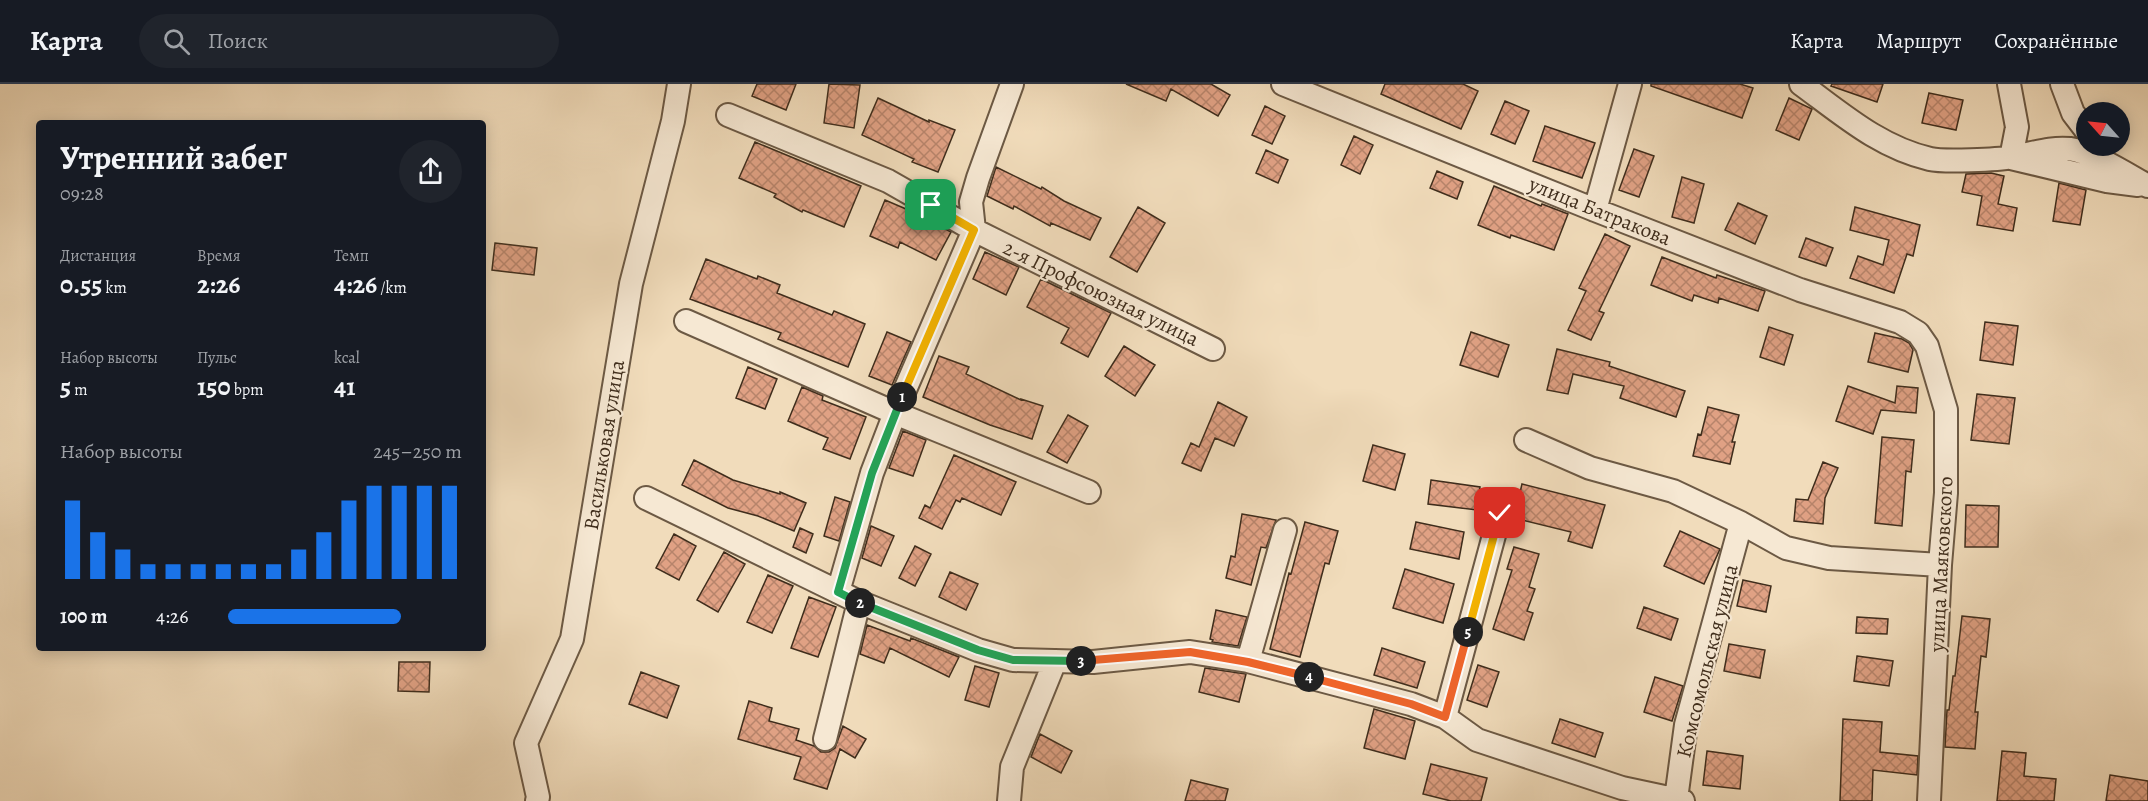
<!DOCTYPE html>
<html lang="ru">
<head>
<meta charset="utf-8">
<style>
	body { margin:0; font-family:Alegreya,serif; background:#20242c; color:#f1f3f6; height:100vh; display:flex; flex-direction:column; font-size:22px; white-space:nowrap }
	* { box-sizing:border-box; margin:0 }
	p { font-size:20px; color:#9ea1a6 }
	.icon { flex:none; width:33px; height:33px; fill:none; stroke:currentColor; stroke-width:2; stroke-linecap:round; stroke-linejoin:round }
	.map { position:relative; flex:1; overflow:hidden }
	.sheet { position:absolute; left:36px; top:36px; width:450px; height:531px; display:flex; flex-direction:column; background:#171b24; border-radius:6px; box-shadow:0 3px 15px #0003 }
	.sheet>* { flex:none }
	.needle { width:39px; rotate:297deg }
	.controls { position:absolute; left:2076px; top:18px; display:grid; gap:12px }
	.controls a { display:grid; place-items:center; width:54px; height:54px; border-radius:50%; background:#171b24; box-shadow:0 3px 15px #0003; font-size:30px }
	.pin { position:absolute; display:grid; place-items:center; width:51px; height:51px; color:#fff; margin:-26px; border-radius:12px; box-shadow:0 3px 9px #0006 }
	.km { position:absolute; width:30px; height:30px; margin:-15px; border-radius:50%; background:#222; color:#fff; font-size:16px; line-height:30px; text-align:center }
	.round { display:grid; place-items:center; flex:none; width:63px; height:63px; border-radius:32px; background:#20242c }
	.head { display:flex; align-items:center; justify-content:space-between; height:102px; padding:0 24px }
	h1 { font-size:33px; font-weight:700; line-height:45px }
	.figures { display:grid; grid-template-columns:repeat(3,1fr); gap:9px; height:102px; padding:6px 24px }
	.figures div { display:grid; align-content:center }
	.figures b { font-size:26px; font-weight:700 }
	.figures small { font-size:16px; font-weight:400 }
	.figures p { font-size:16px }
	.chart { height:168px; padding:12px 24px }
	.chart p { display:flex; justify-content:space-between }
	.chart svg { width:100%; height:108px; margin-top:6px; stroke:#1a73e8; stroke-width:6 }
	ul { padding:0 24px; list-style:none; font-size:20px }
	li { display:grid; grid-template-columns:96px 72px 1fr; align-items:center; height:45px }
	li i { height:15px; border-radius:8px; background:#1a73e8 }
	header { display:flex; align-items:center; gap:36px; box-sizing:border-box; height:84px; padding:0 30px; background:#171b24; border-bottom:2px solid #363941 }
	header strong { font-size:28px }
	nav { display:flex; gap:33px; margin-inline-start:auto; font-size:21px }
	.search { width:420px; height:54px; background:#20242c; display:flex; align-items:center; gap:15px; box-sizing:border-box; padding:0 21px; border-radius:33px; color:#9ea1a6; font-size:22px }
	.map>svg:first-child { display:block }
	.building { fill:url(#building-cross-hatch); stroke:#3f2d1c; stroke-width:1.5 }
	.lines { fill:none; stroke-linecap:round; stroke-linejoin:round }
	.minor-casing { stroke:#6c5944; stroke-width:26 }
	.minor { stroke:#f6e8d3; stroke-width:22 }
	.split-1-casing { stroke:#fff; stroke-width:12 }
	.split-2-casing { stroke:#fff; stroke-width:12 }
	.split-3-casing { stroke:#fff; stroke-width:12 }
	.split-4-casing { stroke:#fff; stroke-width:12 }
	.split-5-casing { stroke:#fff; stroke-width:12 }
	.split-6-casing { stroke:#fff; stroke-width:12 }
	.split-1 { stroke:#f5b400; stroke-width:8 }
	.split-2 { stroke:#22a559; stroke-width:8 }
	.split-3 { stroke:#22a559; stroke-width:8 }
	.split-4 { stroke:#f0652b; stroke-width:8 }
	.split-5 { stroke:#f0652b; stroke-width:8 }
	.split-6 { stroke:#f5b400; stroke-width:8 }
	.labels { text-anchor:middle; dominant-baseline:central; stroke-width:4.5; stroke-linejoin:round; paint-order:stroke }
	.street-label { font-size:21px; fill:#3f2d1c; stroke:#f6e8d3 }
</style>
</head>
<body>
<header>
<strong>Карта</strong>
<div class="search"><svg class="icon" aria-label="search" viewBox="0 0 24 24"><circle cx="10" cy="10" r="6"/><path d="M15 15l6 6"/></svg>Поиск</div>
<nav><a>Карта</a><a>Маршрут</a><a>Сохранённые</a></nav>
</header>
<div class="map">
<svg width="2148" height="717" viewBox="0 0 2148 717">
	<defs>
		<pattern id="building-cross-hatch" width="8" height="8" patternUnits="userSpaceOnUse" patternTransform="scale(1.5)"><rect width="8" height="8" fill="#e0a184"/><path d="M0 0l8 8M0 8l8-8" fill="none" stroke="#b7846b"/></pattern>
	</defs>
	<rect width="100%" height="100%" fill="#f1dcbb"/>
	<filter id="stains"><feTurbulence type="fractalNoise" baseFrequency=".00333" numOctaves="4"/><feColorMatrix values="0 0 0 0 .2 0 0 0 0 .09 0 0 0 0 .02 0 0 0 .5 -.17"/></filter>
	<radialGradient id="worn" r=".72"><stop offset=".6" stop-color="#630" stop-opacity="0"/><stop offset="1" stop-color="#630" stop-opacity=".3"/></radialGradient>
	<path class="building" d="M757,0H796L786,26L752,12Z
		M829,0L860,1L854,44L824,39Z
		M1126,0H1211L1230,11L1218,32L1171,5L1166,17Z
		M1385,0H1463L1478,7L1461,45L1381,10Z
		M1651,0H1740L1753,4L1742,34L1651,2Z
		M1832,0H1883L1877,18L1831,2Z
		M1929,9L1963,16L1956,46L1922,39Z
		M878,14L929,38V36L955,46L938,88L912,78L914,75L862,51Z
		M1789,14L1812,25L1799,56L1776,46Z
		M1505,17L1529,27L1515,60L1491,50Z
		M1265,22L1285,32L1272,60L1252,51Z
		M1545,42L1595,59L1582,94L1533,77Z
		M1354,52L1373,61L1360,90L1341,81Z
		M755,58L861,102L844,143L803,126L802,128L774,113L776,110L739,94Z
		M1634,65L1654,72L1639,113L1619,106Z
		M1266,66L1288,76L1278,99L1256,89Z
		M996,83L1041,105L1042,103L1064,117L1101,134L1090,156L1051,139L1050,142L1014,122L1013,125L987,112Z
		M1437,87L1463,98L1457,115L1430,104Z
		M1991,89L2004,92L1998,120L2017,124L2013,147L1977,141L1982,112L1962,108L1966,90Z
		M1682,93L1704,100L1694,139L1672,133Z
		M2059,99L2086,106L2080,141L2053,137Z
		M1494,102L1541,122L1542,120L1568,130L1554,166L1511,151L1510,154L1478,141Z
		M885,116L920,131L951,148L936,176L900,158L898,164L870,152Z
		M1738,119L1767,132L1755,160L1725,146Z
		M1138,123L1165,139L1137,188L1110,173Z
		M1855,123L1920,141L1913,172L1907,170L1894,209L1850,194L1858,172L1883,181L1889,156L1850,146Z
		M1605,150L1630,162L1599,227L1604,229L1591,256L1568,246L1586,207L1579,204Z
		M1806,154L1833,164L1826,182L1799,173Z
		M495,159L537,164L534,191L492,186Z
		M985,168L1019,183L1006,211L973,195Z
		M1662,173L1716,194L1717,191L1765,207L1758,227L1719,214L1718,219L1694,211L1692,217L1651,201Z
		M706,175L757,195L758,192L780,201L777,209L832,231L834,227L865,240L848,283L778,255L781,249L690,215Z
		M1041,195L1111,229L1088,273L1061,259L1069,244L1027,223Z
		M1985,238L2018,242L2013,281L1980,276Z
		M1769,243L1793,251L1784,281L1760,273Z
		M887,248L911,258L892,301L869,292Z
		M1471,248L1509,261L1498,293L1460,281Z
		M1875,249L1902,255L1909,259L1913,266L1908,288L1868,278Z
		M1124,262L1155,281L1135,312L1105,292Z
		M1557,265L1610,278L1609,282L1685,307L1676,333L1620,314L1624,302L1573,290L1568,310L1547,306Z
		M939,272L969,283L966,290L1021,316V315L1043,322L1032,355L990,341L923,313Z
		M748,283L777,295L765,325L736,314Z
		M1848,302L1895,319L1897,302L1918,304L1916,329L1881,326L1873,350L1836,337Z
		M802,303L823,312L822,316L866,333L850,375L823,365L828,354L788,337Z
		M1977,310L2015,314L2009,360L1971,356Z
		M1218,318L1247,333L1234,362L1215,354L1201,387L1182,379L1191,359L1199,363Z
		M1708,323L1739,331L1732,358H1735L1730,380L1693,372L1698,350L1701,351Z
		M1068,331L1088,342L1067,379L1047,368Z
		M903,347L926,356L913,392L889,384Z
		M1882,353L1914,356L1911,388L1906,387L1902,442L1875,439Z
		M1373,361L1405,370L1395,406L1363,397Z
		M954,371L1016,398L1001,431L962,414L960,418L956,416L942,445L919,434L925,421L930,424Z
		M694,376L733,396L780,410V408L806,419L794,447L758,432L728,424L682,401Z
		M1823,378L1838,384L1825,414L1823,440L1794,437L1796,415L1808,416Z
		M1431,396L1480,403L1477,426L1428,420Z
		M1522,400L1605,421L1592,464L1568,457L1571,448L1514,434Z
		M835,413L850,418L839,457L824,452Z
		M1966,421L1999,422L1998,463H1965Z
		M1242,430L1276,436L1266,464L1261,463L1251,501L1226,494L1231,472L1235,473Z
		M1305,438L1338,447L1329,480L1325,479L1300,573L1270,565L1289,489L1291,490Z
		M1416,438L1464,448L1459,475L1410,465Z
		M871,442L894,452L881,482L862,474Z
		M800,444L813,450L806,469L793,463Z
		M1680,447L1720,465L1704,500L1664,482Z
		M674,450L696,462L679,496L656,484Z
		M915,462L931,470L915,502L899,494Z
		M1514,463L1539,470L1529,503L1535,505L1527,527L1533,529L1524,556L1493,545L1512,486L1507,485Z
		M724,468L745,480L718,528L697,516Z
		M1405,485L1454,500L1443,539L1393,524Z
		M950,488L978,500L966,526L939,513Z
		M768,491L793,502L772,549L747,538Z
		M1743,496L1771,502L1766,528L1737,522Z
		M809,513L836,523L818,573L791,564Z
		M1644,523L1678,535L1671,556L1637,544Z
		M1216,526L1247,533L1238,562L1212,558L1213,556L1210,555Z
		M1962,532L1990,535L1986,573L1981,572L1975,628H1978L1975,665L1945,663L1947,626H1949L1953,592H1955Z
		M1857,533L1888,535L1887,550L1856,549Z
		M867,541L910,557L911,554L959,573L949,593L890,564L884,579L860,570Z
		M1729,560L1765,566L1760,594L1724,587Z
		M1382,564L1425,578L1417,604L1374,591Z
		M1857,572L1893,577L1889,602L1854,597Z
		M399,578H430L429,608L398,607Z
		M1478,581L1499,588L1487,623L1467,616Z
		M975,582L999,589L989,623L965,616Z
		M1205,584L1246,590L1239,618L1199,608Z
		M641,588L679,602L667,634L629,620Z
		M1655,593L1683,602L1672,637L1644,628Z
		M749,617L772,624L769,637L799,645L796,656L814,662L821,668H829L835,664L843,642L866,655L855,674L840,665L827,705L794,695L801,673L738,655Z
		M1374,625L1415,637L1405,675L1364,664Z
		M1560,635L1603,649L1595,673L1552,659Z
		M1843,635L1882,638L1880,668L1918,672L1917,691L1873,686L1872,717H1840Z
		M1040,650L1072,667L1061,689L1031,673Z
		M1707,667L1743,672L1740,705L1703,701Z
		M2002,667L2026,669L2024,692L2056,695L2054,717H1997Z
		M1431,680L1487,694L1481,717H1451L1423,710Z
		M2110,691L2148,697V717H2106Z
		M1191,696L1228,705L1225,717H1185Z"/>
	<g class="lines">
		<defs>
			<path id="minor" d="M1283,0L1595,126L1800,206L1900,238L1918,249L1927,262L1946,326V409L1940,481L1929,717
				M1801,0C1842,30 1879,63 1930,75C1943,78 1998,76 2012,73C2032,70 2049,63 2070,65C2092,68 2128,91 2148,102
				M2009,0L2017,43L2011,74L2107,97L2138,101
				M2062,0L2073,29L2086,46
				M728,31L888,97L974,146L1213,265
				M1595,126L1630,0
				M686,237L895,329L1089,408
				M1526,356L1590,384L1673,407L1741,439L1786,464L1829,474L1940,481
				M646,414L859,518L978,566L1013,576L1093,578L1190,568L1248,577L1411,620L1445,633L1477,656L1622,704L1683,717
				M838,508L872,389L895,329L974,146L971,118L978,94L1012,0
				M1248,577L1285,446
				M1445,633L1500,429
				M825,655L859,518
				M1676,715L1686,641L1741,439
				M537,717L538,713L526,659L572,555L631,200L673,37L679,0
				M1009,717L1012,683L1055,577"/>
		</defs>
		<use href="#minor" class="minor-casing"/>
		<use href="#minor" class="minor"/>
	</g>
	<g class="lines">
		<defs>
			<path id="split-1" d="M902,313L974,146L931,121"/>
			<path id="split-2" d="M860,519L838,508L872,389L902,313"/>
			<path id="split-3" d="M860,519L978,566L1013,576L1081,577"/>
			<path id="split-4" d="M1081,577L1190,568L1248,578L1309,593"/>
			<path id="split-5" d="M1309,593L1411,620L1445,633L1468,548"/>
			<path id="split-6" d="M1468,548L1500,429"/>
		</defs>
		<use href="#split-1" class="split-1-casing"/>
		<use href="#split-2" class="split-2-casing"/>
		<use href="#split-3" class="split-3-casing"/>
		<use href="#split-4" class="split-4-casing"/>
		<use href="#split-5" class="split-5-casing"/>
		<use href="#split-6" class="split-6-casing"/>
		<use href="#split-1" class="split-1"/>
		<use href="#split-2" class="split-2"/>
		<use href="#split-3" class="split-3"/>
		<use href="#split-4" class="split-4"/>
		<use href="#split-5" class="split-5"/>
		<use href="#split-6" class="split-6"/>
	</g>
	<g class="labels">
		<g class="street-label">
			<text transform="translate(1600 127) rotate(22)">улица Батракова</text>
			<text transform="translate(1101 209) rotate(26)">2-я Профсоюзная улица</text>
			<text transform="translate(604 361) rotate(-81)">Васильковая улица</text>
			<text transform="translate(1941 480) rotate(-87)">улица Маяковского</text>
			<text transform="translate(1707 577) rotate(-76)">Комсомольская улица</text>
		</g>
	</g>
	<rect width="100%" height="100%" filter="url(#stains)"/>
	<rect width="100%" height="100%" fill="url(#worn)"/>
</svg>
<div class="controls">
<a><svg class="needle" viewBox="-14 -14 28 28"><path d="M0-13l5 13h-10z" fill="#e53935"/><path d="M0 13l5-13h-10z" fill="#9ea1a6"/></svg></a>
</div>
<div class="pin" style="left:931px;top:121px;background:#1e9e55"><svg class="icon" aria-label="arrive" viewBox="0 0 24 24"><path d="M6 21V4h12l-3 4 3 4H6"/></svg></div>
<div class="pin" style="left:1500px;top:429px;background:#d93025"><svg class="icon" aria-label="check" viewBox="0 0 24 24"><path d="M5 12l5 5 9-10"/></svg></div>
<b class="km" style="left:902px;top:313px">1</b>
<b class="km" style="left:860px;top:519px">2</b>
<b class="km" style="left:1081px;top:577px">3</b>
<b class="km" style="left:1309px;top:593px">4</b>
<b class="km" style="left:1468px;top:548px">5</b>
<section class="sheet">
<div class="head"><div><h1>Утренний забег</h1><p>09:28</p></div><a class="round"><svg class="icon" aria-label="share" viewBox="0 0 24 24"><path d="M12 15V3M7 8l5-5 5 5M5 13v7h14v-7"/></svg></a></div>
<div class="figures">
<div><p>Дистанция</p><b>0.55<small> km</small></b></div>
<div><p>Время</p><b>2:26</b></div>
<div><p>Темп</p><b>4:26<small> /km</small></b></div>
</div>
<div class="figures">
<div><p>Набор высоты</p><b>5<small> m</small></b></div>
<div><p>Пульс</p><b>150<small> bpm</small></b></div>
<div><p>kcal</p><b>41</b></div>
</div>
<div class="chart"><p><span>Набор высоты</span>245–250 m</p>
<svg viewBox="0 0 160 44" preserveAspectRatio="none"><path d="M5 44V12M15 44V25M25 44V32M35 44V38M45 44V38M55 44V38M65 44V38M75 44V38M85 44V38M95 44V32M105 44V25M115 44V12M125 44V6M135 44V6M145 44V6M155 44V6"/></svg>
</div>
<ul>
<li><b>100 m</b>4:26<i style="width:74%"></i></li>
</ul>
</section>
</div>
</body>
</html>
